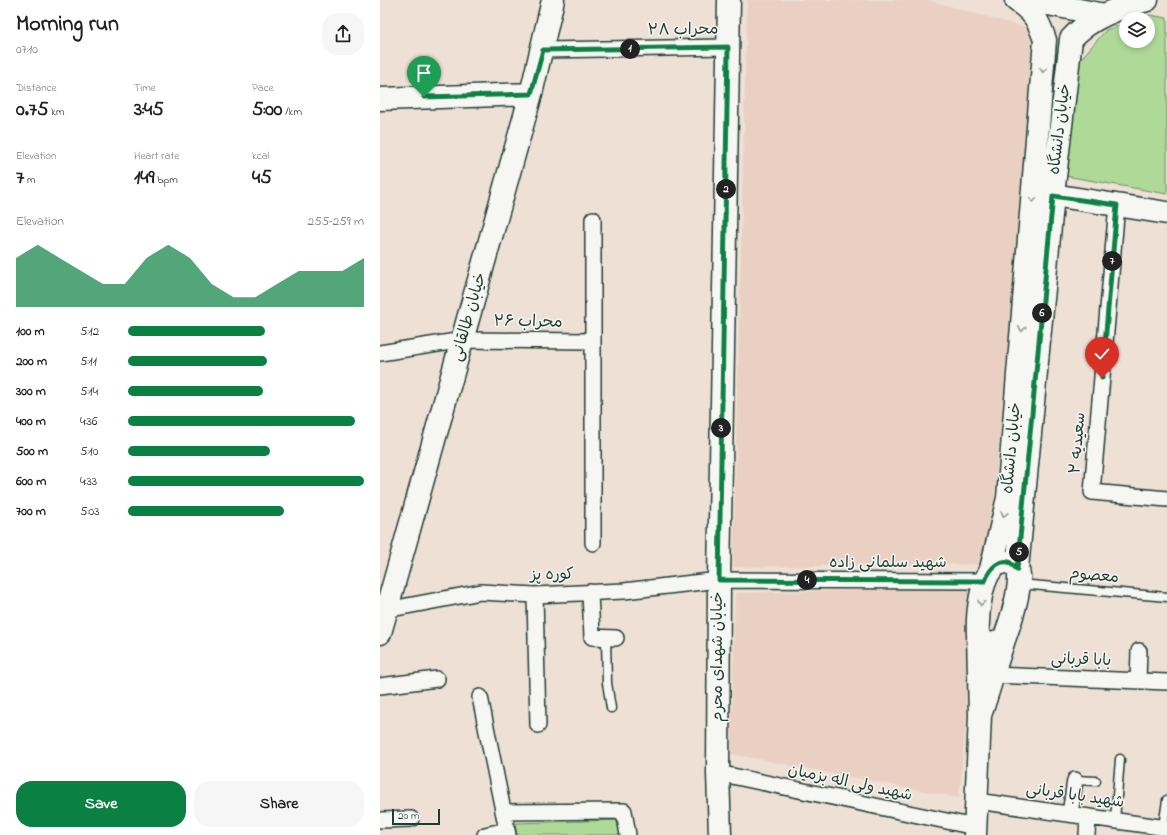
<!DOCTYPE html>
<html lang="en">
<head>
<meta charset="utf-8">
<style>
	body { margin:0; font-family:"Indie Flower","Playpen Sans Arabic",sans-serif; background:#f6f6f6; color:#222; height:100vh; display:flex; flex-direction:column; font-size:15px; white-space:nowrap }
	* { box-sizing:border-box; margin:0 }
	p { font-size:13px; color:#767676 }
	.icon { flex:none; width:22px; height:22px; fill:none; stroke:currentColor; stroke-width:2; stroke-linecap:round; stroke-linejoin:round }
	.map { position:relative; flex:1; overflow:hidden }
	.panel { display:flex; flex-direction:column; background:#fff; width:380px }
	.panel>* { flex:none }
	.buttons { position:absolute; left:739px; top:12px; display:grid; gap:8px }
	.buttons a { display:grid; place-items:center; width:36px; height:36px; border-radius:50%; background:#fff; box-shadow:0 2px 6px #0003; font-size:20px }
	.scale { position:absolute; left:12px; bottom:10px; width:48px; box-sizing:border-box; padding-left:4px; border:2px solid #1f3d34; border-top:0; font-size:11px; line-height:14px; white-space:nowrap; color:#1f3d34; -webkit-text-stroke:3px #f6f6f2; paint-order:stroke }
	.pin { position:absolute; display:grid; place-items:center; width:34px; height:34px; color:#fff; margin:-41px -17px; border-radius:50% 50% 50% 0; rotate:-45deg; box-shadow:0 0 4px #0007 }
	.pin .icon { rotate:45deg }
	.km { position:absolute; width:20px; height:20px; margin:-10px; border-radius:50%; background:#222; color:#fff; font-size:11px; line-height:20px; text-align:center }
	.round { display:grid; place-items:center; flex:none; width:42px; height:42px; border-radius:16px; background:#f6f6f6 }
	.head { display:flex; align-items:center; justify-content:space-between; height:68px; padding:0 16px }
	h1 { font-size:22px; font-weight:700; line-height:30px }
	.stats { display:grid; grid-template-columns:repeat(3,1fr); gap:6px; height:68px; padding:4px 16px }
	.stats div { display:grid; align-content:center }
	.stats b { font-size:20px; font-weight:700 }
	.stats small { font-size:11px; font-weight:400 }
	.stats p { font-size:11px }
	.chart { height:112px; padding:8px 16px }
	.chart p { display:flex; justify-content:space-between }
	.chart svg { width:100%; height:72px; margin-top:4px; fill:#0b8043; opacity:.7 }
	.button { display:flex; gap:8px; margin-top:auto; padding:8px 16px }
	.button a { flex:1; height:46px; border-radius:16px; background:#0b8043; color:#fff; font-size:16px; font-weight:700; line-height:46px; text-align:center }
	.button a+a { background:#f6f6f6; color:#222 }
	ul { padding:0 16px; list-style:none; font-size:13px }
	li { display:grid; grid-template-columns:64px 48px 1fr; align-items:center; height:30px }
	li i { height:10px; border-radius:5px; background:#0b8043 }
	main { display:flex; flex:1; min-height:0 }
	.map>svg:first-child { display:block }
	.built { fill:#ead0c2 }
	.green { fill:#afd996; stroke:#678b65 }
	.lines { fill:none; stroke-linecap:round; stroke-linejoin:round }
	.lane-casing { stroke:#1f3d34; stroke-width:11 }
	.street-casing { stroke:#1f3d34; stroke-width:18 }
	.secondary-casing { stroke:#1f3d34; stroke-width:25 }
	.lane { stroke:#f6f6f2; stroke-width:8 }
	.street { stroke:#f6f6f2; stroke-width:15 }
	.secondary { stroke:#f6f6f2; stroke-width:22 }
	.oneway { stroke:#8a9a93 }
	.route-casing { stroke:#fff; stroke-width:8 }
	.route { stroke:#0b8043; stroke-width:5 }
	.labels { text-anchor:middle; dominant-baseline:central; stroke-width:3; stroke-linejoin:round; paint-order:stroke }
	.street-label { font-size:16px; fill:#1f3d34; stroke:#f6f6f2 }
</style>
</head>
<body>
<main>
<section class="panel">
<div class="head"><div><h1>Morning run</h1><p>07:10</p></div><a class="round"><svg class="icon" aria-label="share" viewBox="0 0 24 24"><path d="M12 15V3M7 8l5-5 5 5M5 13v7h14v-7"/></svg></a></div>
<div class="stats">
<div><p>Distance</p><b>0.75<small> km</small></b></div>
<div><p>Time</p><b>3:45</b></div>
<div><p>Pace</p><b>5:00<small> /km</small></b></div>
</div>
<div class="stats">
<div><p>Elevation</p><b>7<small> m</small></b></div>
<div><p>Heart rate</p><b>149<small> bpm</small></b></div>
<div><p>kcal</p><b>45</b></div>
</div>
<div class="chart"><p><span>Elevation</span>255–259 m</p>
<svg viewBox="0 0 160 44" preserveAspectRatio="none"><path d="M0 44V14L10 6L20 14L30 22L40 30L50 30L60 14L70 6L80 14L90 30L100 38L110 38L120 30L130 22L140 22L150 22L160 14V44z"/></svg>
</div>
<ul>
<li><b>100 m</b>5:12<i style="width:58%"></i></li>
<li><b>200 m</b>5:11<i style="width:59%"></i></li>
<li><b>300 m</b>5:14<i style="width:57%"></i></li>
<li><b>400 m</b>4:36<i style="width:96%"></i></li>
<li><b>500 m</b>5:10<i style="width:60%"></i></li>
<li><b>600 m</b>4:33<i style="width:100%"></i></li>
<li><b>700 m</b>5:03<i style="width:66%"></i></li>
</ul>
<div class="button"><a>Save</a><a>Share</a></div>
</section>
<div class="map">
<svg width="787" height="835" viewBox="0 0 787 835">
	<rect width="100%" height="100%" fill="#efe0d6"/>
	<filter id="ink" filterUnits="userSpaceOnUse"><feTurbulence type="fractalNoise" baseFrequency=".025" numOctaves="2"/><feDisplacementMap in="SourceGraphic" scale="8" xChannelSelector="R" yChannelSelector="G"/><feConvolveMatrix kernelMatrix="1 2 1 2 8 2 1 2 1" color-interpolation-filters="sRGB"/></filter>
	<g filter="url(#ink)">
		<path class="built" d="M367,0H548L657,31L608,564L353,567Z
			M599,587L579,798L351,754L355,593Z"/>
		<path class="green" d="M770,15L787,18V194L686,176L698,62L726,30L746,23V41H768V19H758Z
			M237,820L240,835H137L135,823Z"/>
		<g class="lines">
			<defs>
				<path id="lane" d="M640,584L787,597
					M226,638L227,683L231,708
					M695,780L716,781
					M735,820L740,759
					M783,827L787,800"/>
				<path id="street" d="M163,50L348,47
					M737,205L712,492L787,499
					M213,219V543
					M0,353L83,340L213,341
					M210,592L212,637L236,638
					M155,595L158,725
					M6,610L101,592L155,595L244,591L339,580L605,581
					M614,675L787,682
					M758,681L759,651
					M0,686L57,679
					M100,697L128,835
					M338,773L595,827
					M597,801L787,828
					M123,812L244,811L248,835
					M690,814L695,780
					M0,820L31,819
					M105,835L127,830
					M707,835L708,817"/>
				<path id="secondary" d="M647,0L725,15
					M0,99L151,94
					M673,195L787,213
					M611,569L628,498L665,40C658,19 654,13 636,0
					M637,569L673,195L691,39C710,17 740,8 767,0
					M0,633L151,94L173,0
					M600,715C609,690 616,663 625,637C631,620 640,594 639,575C639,571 637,568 633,565C628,561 625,561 620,563C600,570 597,618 598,635C607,646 615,646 625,637
					M340,835L338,773L339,580L349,0
					M595,835L600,715L598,635"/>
			</defs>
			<use href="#lane" class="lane-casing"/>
			<use href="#street" class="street-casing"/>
			<use href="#secondary" class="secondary-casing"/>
			<use href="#lane" class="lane"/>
			<use href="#street" class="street"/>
			<use href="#secondary" class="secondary"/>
		</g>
		<defs><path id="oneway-chevron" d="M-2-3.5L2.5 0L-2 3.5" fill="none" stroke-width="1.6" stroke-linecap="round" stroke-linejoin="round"/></defs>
		<g class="oneway">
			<use href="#oneway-chevron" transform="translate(663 70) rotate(94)"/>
			<use href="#oneway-chevron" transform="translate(653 200) rotate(95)"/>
			<use href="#oneway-chevron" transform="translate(642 329) rotate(95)"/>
			<use href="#oneway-chevron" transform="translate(624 514) rotate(104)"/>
			<use href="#oneway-chevron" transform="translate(601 603) rotate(100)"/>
		</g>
	</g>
	<g class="lines" filter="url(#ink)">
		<defs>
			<path id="route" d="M44,97L151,94L163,50L348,47L339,580L605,581C609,571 616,560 629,562L637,569L673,196L737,205L722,378"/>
		</defs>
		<use href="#route" class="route-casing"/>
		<use href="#route" class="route"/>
	</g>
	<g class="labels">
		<g class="street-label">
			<text transform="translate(303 30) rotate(-1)">محراب ۲۸</text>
			<text transform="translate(680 129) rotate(-83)">خیابان دانشگاه</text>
			<text transform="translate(89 317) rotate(-74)">خیابان طالقانی</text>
			<text transform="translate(148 322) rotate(1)">محراب ۲۶</text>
			<text transform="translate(698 443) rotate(-85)">سعیدیه ۲</text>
			<text transform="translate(632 448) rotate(-85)">خیابان دانشگاه</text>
			<text x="508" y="563">شهید سلمانی زاده</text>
			<text transform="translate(172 575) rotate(-1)">کوره پز</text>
			<text transform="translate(714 576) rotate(5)">معصوم</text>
			<text transform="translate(338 657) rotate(-90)">خیابان شهدای محرم</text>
			<text transform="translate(701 660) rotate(2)">بابا قربانی</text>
			<text transform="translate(470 783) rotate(12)">شهید ولی اله بزمیان</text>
			<text transform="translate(695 796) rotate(8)">شهید بابا قربانی</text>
		</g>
	</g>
</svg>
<div class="buttons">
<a><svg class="icon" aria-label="layers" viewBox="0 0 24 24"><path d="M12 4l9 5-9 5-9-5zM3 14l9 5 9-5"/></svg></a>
</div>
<div class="scale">20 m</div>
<div class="pin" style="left:44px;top:97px;background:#1e9e55"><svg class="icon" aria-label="arrive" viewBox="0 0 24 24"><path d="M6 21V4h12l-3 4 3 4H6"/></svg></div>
<div class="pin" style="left:722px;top:378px;background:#d93025"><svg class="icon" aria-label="check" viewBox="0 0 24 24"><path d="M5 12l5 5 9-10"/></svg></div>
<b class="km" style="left:250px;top:49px">1</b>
<b class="km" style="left:346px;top:189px">2</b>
<b class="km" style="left:341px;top:428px">3</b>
<b class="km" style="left:427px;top:580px">4</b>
<b class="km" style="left:639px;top:552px">5</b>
<b class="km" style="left:662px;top:313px">6</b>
<b class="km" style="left:732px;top:261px">7</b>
</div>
</main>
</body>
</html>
